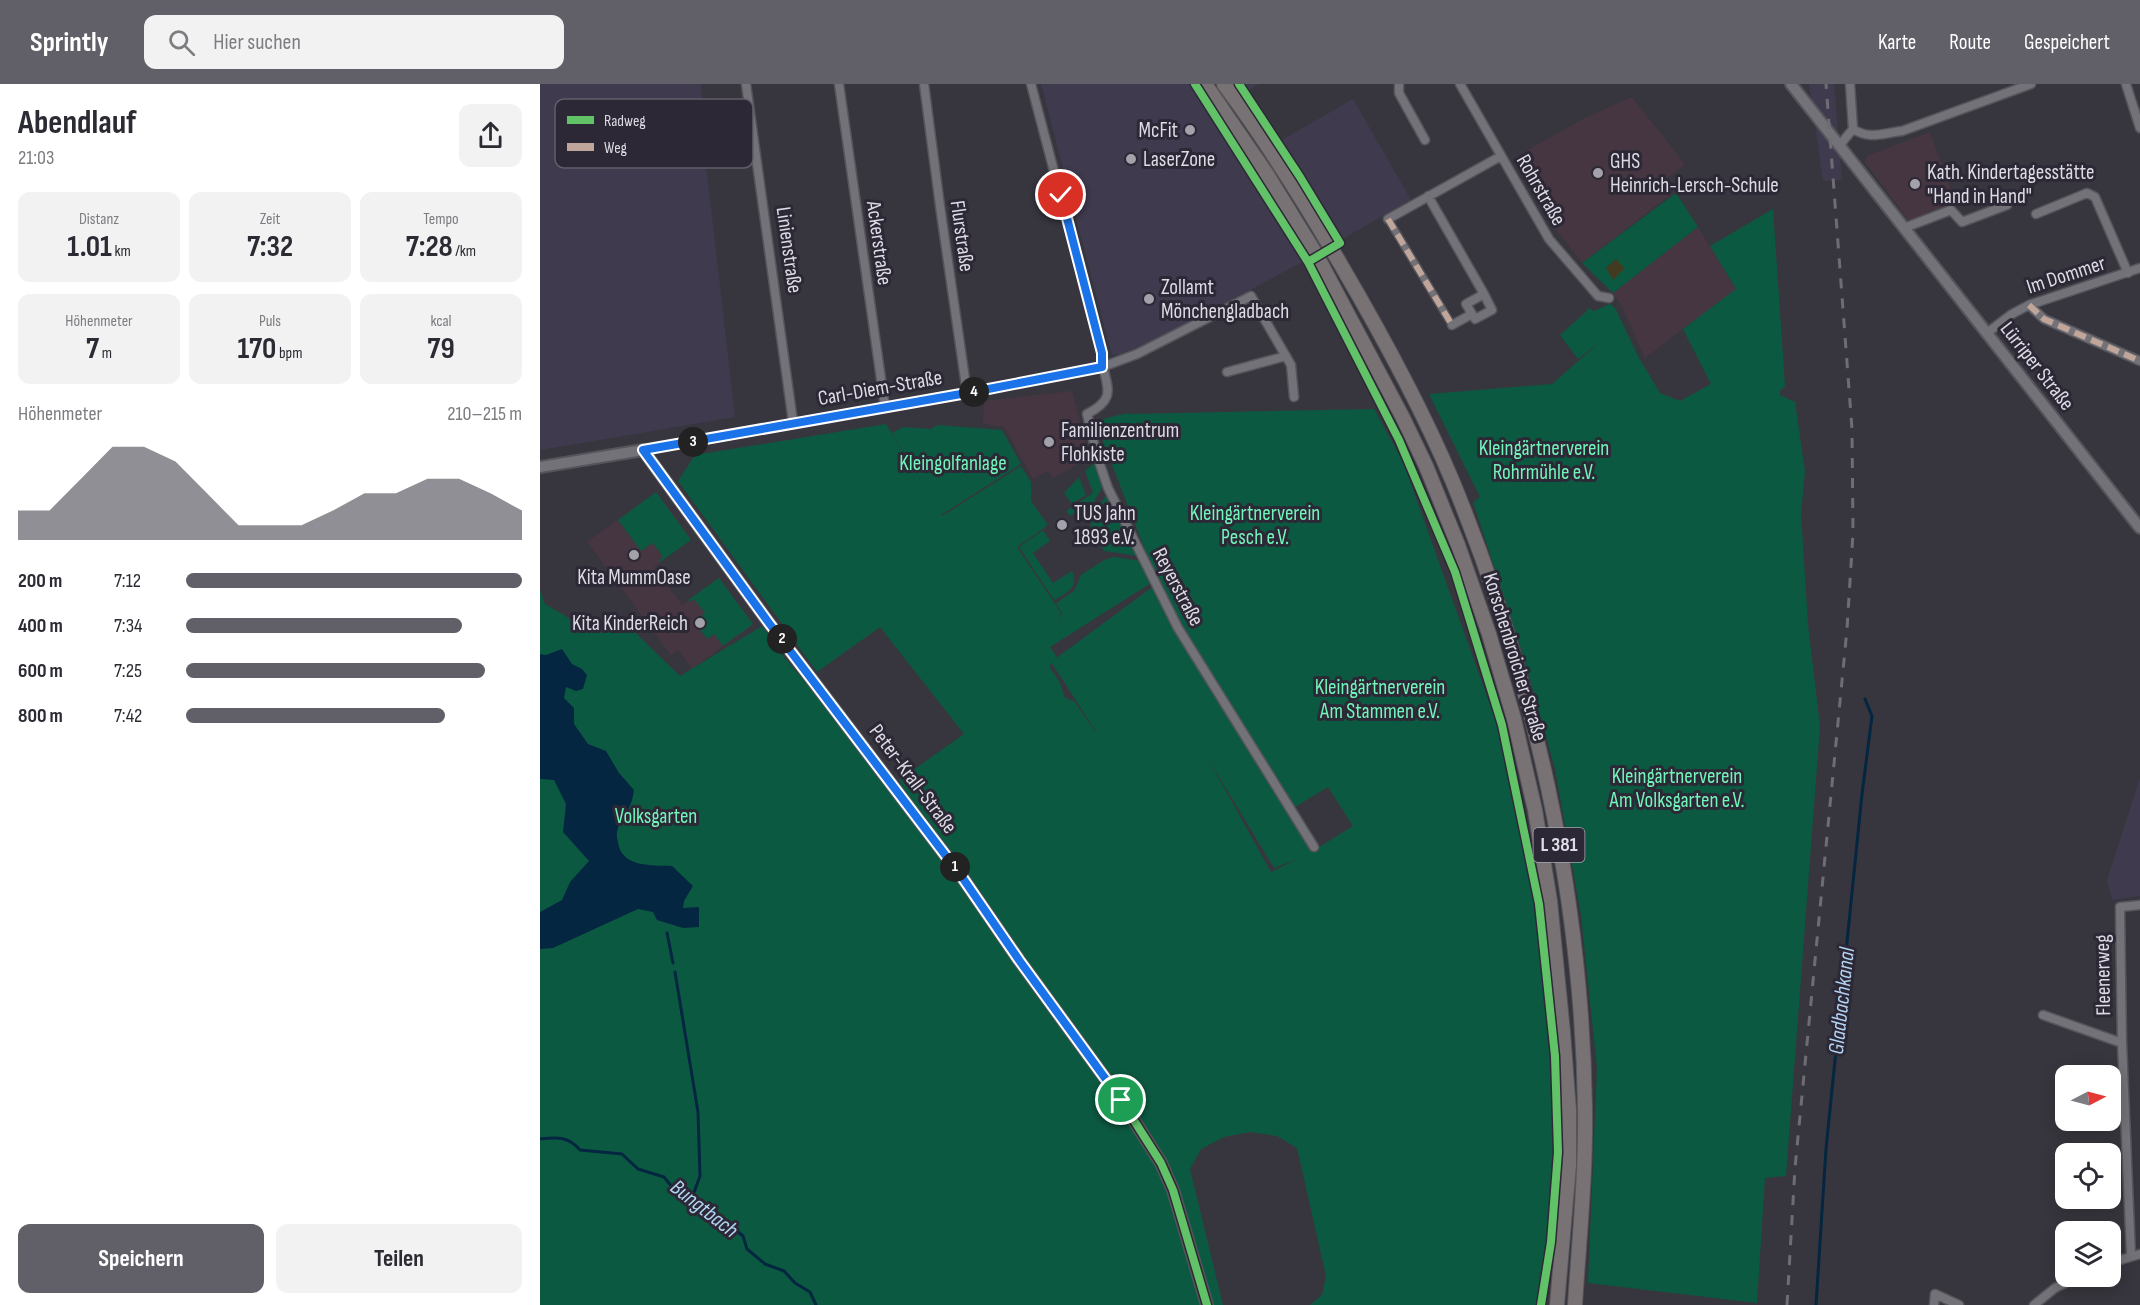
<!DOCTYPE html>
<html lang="de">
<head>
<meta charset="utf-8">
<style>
	body { margin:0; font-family:"Sofia Sans Condensed",sans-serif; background:#f2f2f3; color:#2b2b33; height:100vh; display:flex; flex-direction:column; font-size:22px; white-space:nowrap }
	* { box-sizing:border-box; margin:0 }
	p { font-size:20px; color:#7c7c81 }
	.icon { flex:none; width:33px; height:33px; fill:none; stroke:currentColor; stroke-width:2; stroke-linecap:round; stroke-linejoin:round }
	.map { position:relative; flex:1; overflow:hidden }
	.drawer { display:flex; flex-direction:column; background:#fff; width:540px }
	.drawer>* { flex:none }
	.needle { width:39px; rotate:84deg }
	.buttons { position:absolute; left:1515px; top:981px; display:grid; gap:12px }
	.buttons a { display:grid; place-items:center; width:66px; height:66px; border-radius:12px; background:#fff; box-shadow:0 3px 15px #0003; font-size:30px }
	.pin { position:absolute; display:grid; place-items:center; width:51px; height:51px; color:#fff; margin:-26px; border:3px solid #fff; border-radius:50%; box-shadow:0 2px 6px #0007 }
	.km { position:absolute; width:30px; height:30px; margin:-15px; border-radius:50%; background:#222; color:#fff; font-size:16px; line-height:30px; text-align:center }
	.round { display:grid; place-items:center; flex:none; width:63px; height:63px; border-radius:12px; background:#f2f2f3 }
	.headline { display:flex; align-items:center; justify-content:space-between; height:102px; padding:0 18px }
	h1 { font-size:33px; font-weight:700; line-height:45px }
	.stats { display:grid; grid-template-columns:repeat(3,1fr); gap:9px; height:102px; padding:6px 18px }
	.stats div { display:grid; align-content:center; border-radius:12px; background:#f2f2f3; text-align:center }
	.stats b { font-size:30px; font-weight:700 }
	.stats small { font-size:16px; font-weight:400 }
	.stats p { font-size:16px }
	.chart { height:168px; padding:12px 18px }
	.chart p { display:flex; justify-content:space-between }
	.chart svg { width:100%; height:108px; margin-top:6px; fill:#616069; opacity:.7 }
	.button { display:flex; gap:12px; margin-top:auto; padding:12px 18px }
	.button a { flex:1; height:69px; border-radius:12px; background:#616069; color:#fff; font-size:24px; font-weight:700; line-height:69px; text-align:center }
	.button a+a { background:#f2f2f3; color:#2b2b33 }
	ul { padding:0 18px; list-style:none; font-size:20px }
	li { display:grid; grid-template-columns:96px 72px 1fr; align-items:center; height:45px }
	li i { height:15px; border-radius:8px; background:#616069 }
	header { display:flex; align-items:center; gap:36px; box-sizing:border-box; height:84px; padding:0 30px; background:#616069; color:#fff }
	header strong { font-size:28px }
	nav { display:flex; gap:33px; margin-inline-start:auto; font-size:21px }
	.search { width:420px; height:54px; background:#f2f2f3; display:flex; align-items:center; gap:15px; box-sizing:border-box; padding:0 21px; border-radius:12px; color:#7c7c81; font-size:22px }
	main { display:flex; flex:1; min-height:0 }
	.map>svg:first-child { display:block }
	.built { fill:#403a4e }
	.education { fill:#463641 }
	.green { fill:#0c5941; fill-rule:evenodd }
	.sand { fill:#423b21 }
	.water { fill:#052640 }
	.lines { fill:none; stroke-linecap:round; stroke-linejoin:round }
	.stream { stroke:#052640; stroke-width:3 }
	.pedestrian-casing { stroke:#55545a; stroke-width:9 }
	.minor-casing { stroke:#55545a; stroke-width:11 }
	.tertiary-casing { stroke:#55545a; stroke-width:14 }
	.primary-casing { stroke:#55545a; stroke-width:16 }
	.pedestrian { stroke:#747279; stroke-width:6 }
	.minor { stroke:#747279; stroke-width:8 }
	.tertiary { stroke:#747279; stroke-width:10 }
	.primary { stroke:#787274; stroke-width:14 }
	.rail { stroke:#6e6d74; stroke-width:3; stroke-dasharray:10 10; stroke-linecap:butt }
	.quiet { stroke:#c0a59a; stroke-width:6; stroke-dasharray:12 6; stroke-linecap:butt }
	.cycleway-casing { stroke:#2c2836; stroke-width:11 }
	.cycleway { stroke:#61c268; stroke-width:8 }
	.route-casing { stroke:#fff; stroke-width:12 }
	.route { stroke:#1a73e8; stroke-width:8 }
	.poi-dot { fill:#a3a1aa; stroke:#2c2836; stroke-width:2 }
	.labels { text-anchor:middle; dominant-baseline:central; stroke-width:6; stroke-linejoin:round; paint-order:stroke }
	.shield { fill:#2c2836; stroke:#a8a5b0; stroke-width:1.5 }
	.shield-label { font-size:20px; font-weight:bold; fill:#dddbe4 }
	.poi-label { font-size:21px; fill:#dddbe4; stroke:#2c2836; text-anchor:start }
	.street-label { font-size:21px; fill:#dddbe4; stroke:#2c2836 }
	.park-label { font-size:21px; fill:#72f5bb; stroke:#2c2836 }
	.water-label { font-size:22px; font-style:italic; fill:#b3d5f5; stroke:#2c2836 }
	.key { fill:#2c2836; stroke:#615e6a; stroke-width:1.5 }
	.key-label { font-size:16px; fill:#dddbe4 }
</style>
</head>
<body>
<header>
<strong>Sprintly</strong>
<div class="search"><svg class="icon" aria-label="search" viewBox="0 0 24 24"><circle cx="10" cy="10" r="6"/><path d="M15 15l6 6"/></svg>Hier suchen</div>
<nav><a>Karte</a><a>Route</a><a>Gespeichert</a></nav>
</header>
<main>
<section class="drawer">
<div class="headline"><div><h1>Abendlauf</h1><p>21:03</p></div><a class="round"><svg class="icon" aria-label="share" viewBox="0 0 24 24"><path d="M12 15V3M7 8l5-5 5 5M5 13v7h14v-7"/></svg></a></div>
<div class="stats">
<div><p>Distanz</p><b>1.01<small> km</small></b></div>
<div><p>Zeit</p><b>7:32</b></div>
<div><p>Tempo</p><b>7:28<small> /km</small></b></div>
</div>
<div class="stats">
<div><p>Höhenmeter</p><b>7<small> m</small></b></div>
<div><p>Puls</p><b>170<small> bpm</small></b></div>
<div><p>kcal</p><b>79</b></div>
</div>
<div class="chart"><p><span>Höhenmeter</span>210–215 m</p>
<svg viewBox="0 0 160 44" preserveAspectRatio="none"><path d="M0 44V32L10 32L20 19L30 6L40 6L50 12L60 25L70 38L80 38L90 38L100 32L110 25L120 25L130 19L140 19L150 25L160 32V44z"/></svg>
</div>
<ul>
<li><b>200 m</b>7:12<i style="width:100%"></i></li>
<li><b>400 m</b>7:34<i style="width:82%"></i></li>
<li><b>600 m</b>7:25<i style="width:89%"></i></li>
<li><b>800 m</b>7:42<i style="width:77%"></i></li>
</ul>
<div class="button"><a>Speichern</a><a>Teilen</a></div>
</section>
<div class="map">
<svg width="1600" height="1221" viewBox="0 0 1600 1221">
	<rect width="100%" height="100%" fill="#37363e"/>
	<path class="built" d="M0,0H161L167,62L164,63L195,333L0,366Z
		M501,0H652L764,177L594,268L572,271Z
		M693,0H719L700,11Z
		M1269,0H1294L1302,96L1283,97Z
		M813,15L871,116L795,159L735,60Z
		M1600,694V812L1572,816L1567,796Z"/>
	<path class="education" d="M1092,13L1145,80L1122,98L1130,111L1042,179L1008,135L974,74L1043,35Z
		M1390,48L1416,120L1369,137L1324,77L1327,72Z
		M1158,143L1196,205L1105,274L1081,220L1073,209Z
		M532,307L549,374L513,394L508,387L493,395L464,343L443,340L444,317Z
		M116,408L151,455L114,483L124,497L142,521L179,494L213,540L152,585L138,566L131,571L47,458Z"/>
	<path class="green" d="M1136,109L1158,143L1073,209L1042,179Z
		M1233,125L1245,302L1240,307V311L1255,318L1265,388L1261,430L1268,540L1280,643L1246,1092L1225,1094L1217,1219L1048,1199L1057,984L1041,831L1015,685L984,574L933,418L940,413L889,310L1012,300L1061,257L1038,275L1020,251L1047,227L1048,224L1054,227L1070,220L1075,224L1099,274L1120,309L1140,317L1171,300L1143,245L1196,205L1170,162Z
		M834,325L863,378L958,643L993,814L1002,883H1006L1013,944L1018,1068L1011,1158L1000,1221H770L782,1211L786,1192L757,1064L737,1052L710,1048L684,1053L661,1065L650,1085L683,1221H0V506L5,520L44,543L74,528L140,592L222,542L244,573L354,704L362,700L359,696L424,650L340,543L277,588L138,397L155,371L346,340L385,404L352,349L363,343L391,345L397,341L462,346L481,380L401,431L402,432L481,382L491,398V417L508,441L477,463L521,529L518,538L522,529L516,519L534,507L541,491L564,476L574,473L601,477L611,499L510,563L517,573L515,575L618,499L555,337L587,329V330ZM511,578L557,649V650L534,617L525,614L519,597L510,584ZM667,673L734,784L760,774L731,788ZM788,703L813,742L773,767L747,728Z
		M553,380L557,383L563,401L562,404L548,427L544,422L530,432L526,427L553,409L545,387Z
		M539,393L546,411L532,420L524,409Z
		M116,408L151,456L120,478L119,476L123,473L113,459L101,467L78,436Z
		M568,409L599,472L564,467L550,443L556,426Z
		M503,446L510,457L493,469L513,499L532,487C539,504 527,509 514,516L479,463Z
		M179,494L213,540L183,562L174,550L167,555L154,538L165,529L154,515L150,518L148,516Z"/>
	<path class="sand" d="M1076,175L1084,184L1083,186L1073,196L1066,184Z"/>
	<path class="water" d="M22,565L32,580L42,585L47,591L43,605L36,607L26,603L24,614L34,624V640L48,660L66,667L79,689L94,706C91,727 85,727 78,744C76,749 77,754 78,758C81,784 113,781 132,782L153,802L144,817L143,824L159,823V843L143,844L117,836L113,828L98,825L13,864L0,865V828L22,816L30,798L49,777L23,748L26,720L14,696L0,695V570L6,571Z"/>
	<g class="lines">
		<path class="stream" d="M127,849L133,879
			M135,888L158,1028L160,1092L152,1114
			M0,1055C17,1053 28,1052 40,1066L82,1070L98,1085L124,1093L132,1103L152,1114L163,1129L188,1140L203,1152L207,1165L225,1180L244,1187L255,1199L270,1208L276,1221
			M1276,1221L1286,1065L1322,710L1332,632L1325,615"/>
		<defs>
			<path id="pedestrian" d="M848,135L912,241"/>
			<path id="minor" d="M206,0L253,338
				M299,0L345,323
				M384,0L400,122L427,309
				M491,0L562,269C562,300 582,312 547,330L557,372L568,404L638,544L774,763
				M859,0V9L885,56
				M920,0L1009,155L1058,212L1069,214
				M1586,0L1600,44
				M1313,45C1330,56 1343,49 1362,47L1491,0
				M1299,62L1313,45L1310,0
				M888,112L944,210L926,220L935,235L952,226L944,210
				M1496,130L1547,109L1555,113L1588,189
				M848,135L961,72
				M1364,144L1411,126L1422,138L1467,121
				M1489,221L1504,235L1600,277
				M912,241L932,230
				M1447,249L1472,230L1489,221L1600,184
				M687,288L746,272
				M103,366L438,307L562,283L597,270L711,212L751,281L754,313
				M1503,931L1582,959
				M1591,1172L1582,959L1580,823L1600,821
				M1570,1179L1600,1170
				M1394,1221L1395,1210L1419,1221
				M1494,1221L1515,1204L1539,1192"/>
			<path id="tertiary" d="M1251,0L1600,444
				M0,383L103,366L229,539L422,793L479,876L581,1016L621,1079L633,1106L667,1221"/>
			<path id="primary" d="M665,0L726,89L777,172L863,334L886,382L918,461L949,550L974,635L995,726L1010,817L1023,948L1029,1026V1081L1017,1221
				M684,0C727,58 765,119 801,181C842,251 881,322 912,396C994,595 1042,809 1045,1025C1046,1091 1039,1156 1035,1221"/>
		</defs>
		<use href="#pedestrian" class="pedestrian-casing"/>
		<use href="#minor" class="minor-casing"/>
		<use href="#tertiary" class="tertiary-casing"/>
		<use href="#primary" class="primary-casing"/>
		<use href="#pedestrian" class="pedestrian"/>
		<use href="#minor" class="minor"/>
		<use href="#tertiary" class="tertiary"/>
		<use href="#primary" class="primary"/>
		<path class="rail" d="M1247,1221L1255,1084L1307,545L1313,449L1312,345L1286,0"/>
		<path class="quiet" d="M848,135L912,241
			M1489,221L1504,235L1600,277"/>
		<defs>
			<path id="cycleway" d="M655,0L768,178L859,356L915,488L962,641L999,820L1015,972L1018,1068L1011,1158L1001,1221
				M699,0L760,93L800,159L768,178
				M103,366L229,539L422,793L479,876L581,1016L621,1079L633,1106L667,1221"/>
		</defs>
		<use href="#cycleway" class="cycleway-casing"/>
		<use href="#cycleway" class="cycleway"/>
	</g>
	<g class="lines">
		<defs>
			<path id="route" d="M521,111L562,269V283L438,307L103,366L229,539L422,793L479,876L581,1016"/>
		</defs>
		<use href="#route" class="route-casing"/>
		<use href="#route" class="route"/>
	</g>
	<g class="poi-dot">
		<circle cx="650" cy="46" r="6"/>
		<circle cx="591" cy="75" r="6"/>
		<circle cx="1058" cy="89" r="6"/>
		<circle cx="1375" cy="100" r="6"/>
		<circle cx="609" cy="215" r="6"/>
		<circle cx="509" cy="358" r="6"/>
		<circle cx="522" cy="441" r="6"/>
		<circle cx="94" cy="471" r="6"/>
		<circle cx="160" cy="539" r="6"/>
	</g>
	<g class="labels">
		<rect class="shield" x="993.5" y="744" width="51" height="34" rx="4.5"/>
		<g class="shield-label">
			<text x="1019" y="761">L 381</text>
		</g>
		<g class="poi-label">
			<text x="638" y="46" text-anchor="end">McFit</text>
			<text x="603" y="75">LaserZone</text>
			<text x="1070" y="77">GHS<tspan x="1070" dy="24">Heinrich-Lersch-Schule</tspan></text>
			<text x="1387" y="88">Kath. Kindertagesstätte<tspan x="1387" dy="24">"Hand in Hand"</tspan></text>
			<text x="621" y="203">Zollamt<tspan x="621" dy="24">Mönchengladbach</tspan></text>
			<text x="521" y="346">Familienzentrum<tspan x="521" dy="24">Flohkiste</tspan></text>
			<text x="534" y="429">TUS Jahn<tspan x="534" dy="24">1893 e.V.</tspan></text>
			<text x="94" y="493" text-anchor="middle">Kita MummOase</text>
			<text x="148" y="539" text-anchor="end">Kita KinderReich</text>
		</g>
		<g class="street-label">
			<text transform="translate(1001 106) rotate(60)">Rohrstraße</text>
			<text transform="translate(422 152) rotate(82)">Flurstraße</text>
			<text transform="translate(339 159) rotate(82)">Ackerstraße</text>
			<text transform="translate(249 166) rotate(82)">Linienstraße</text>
			<text transform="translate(1526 191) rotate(-18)">Im Dommer</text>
			<text transform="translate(1497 282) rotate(52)">Lürriper Straße</text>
			<text transform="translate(340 304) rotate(-10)">Carl-Diem-Straße</text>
			<text transform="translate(638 503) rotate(62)">Reyerstraße</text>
			<text transform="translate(975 573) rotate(73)">Korschenbroicher Straße</text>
			<text transform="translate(373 695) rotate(53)">Peter-Krall-Straße</text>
			<text transform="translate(1563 891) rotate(-91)">Fleenerweg</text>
		</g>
		<g class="park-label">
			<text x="1004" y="364">Kleingärtnerverein<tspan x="1004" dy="24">Rohrmühle e.V.</tspan></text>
			<text x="413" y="379">Kleingolfanlage</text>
			<text x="715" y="429">Kleingärtnerverein<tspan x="715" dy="24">Pesch e.V.</tspan></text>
			<text x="840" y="603">Kleingärtnerverein<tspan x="840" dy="24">Am Stammen e.V.</tspan></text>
			<text x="1137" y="692">Kleingärtnerverein<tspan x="1137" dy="24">Am Volksgarten e.V.</tspan></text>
			<text x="116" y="732">Volksgarten</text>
		</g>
		<g class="water-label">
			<text transform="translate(1302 917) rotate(-84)">Gladbachkanal</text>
			<text transform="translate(164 1125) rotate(38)">Bungtbach</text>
		</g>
	</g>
	<rect x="15" y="15" width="198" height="69" rx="9" class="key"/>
	<rect x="27" y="32" width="27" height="8" fill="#61c268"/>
	<rect x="27" y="59" width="27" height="8" fill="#c0a59a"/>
	<g class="key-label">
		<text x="64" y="42">Radweg</text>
		<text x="64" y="69">Weg</text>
	</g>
</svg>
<div class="buttons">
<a><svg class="needle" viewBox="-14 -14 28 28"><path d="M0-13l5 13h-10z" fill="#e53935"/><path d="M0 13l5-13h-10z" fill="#7c7c81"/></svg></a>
<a><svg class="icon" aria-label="locate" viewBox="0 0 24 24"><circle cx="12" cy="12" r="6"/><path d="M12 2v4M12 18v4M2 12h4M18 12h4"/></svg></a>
<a><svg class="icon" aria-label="layers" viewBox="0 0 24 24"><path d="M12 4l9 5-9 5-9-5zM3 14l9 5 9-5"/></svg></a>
</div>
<div class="pin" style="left:581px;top:1016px;background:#1e9e55"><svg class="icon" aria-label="arrive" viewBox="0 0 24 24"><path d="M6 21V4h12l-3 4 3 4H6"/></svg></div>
<div class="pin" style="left:521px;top:111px;background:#d93025"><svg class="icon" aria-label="check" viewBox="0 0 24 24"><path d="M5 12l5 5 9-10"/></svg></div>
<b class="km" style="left:415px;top:783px">1</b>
<b class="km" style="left:242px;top:555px">2</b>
<b class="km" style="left:153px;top:358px">3</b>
<b class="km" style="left:434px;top:308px">4</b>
</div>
</main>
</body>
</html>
